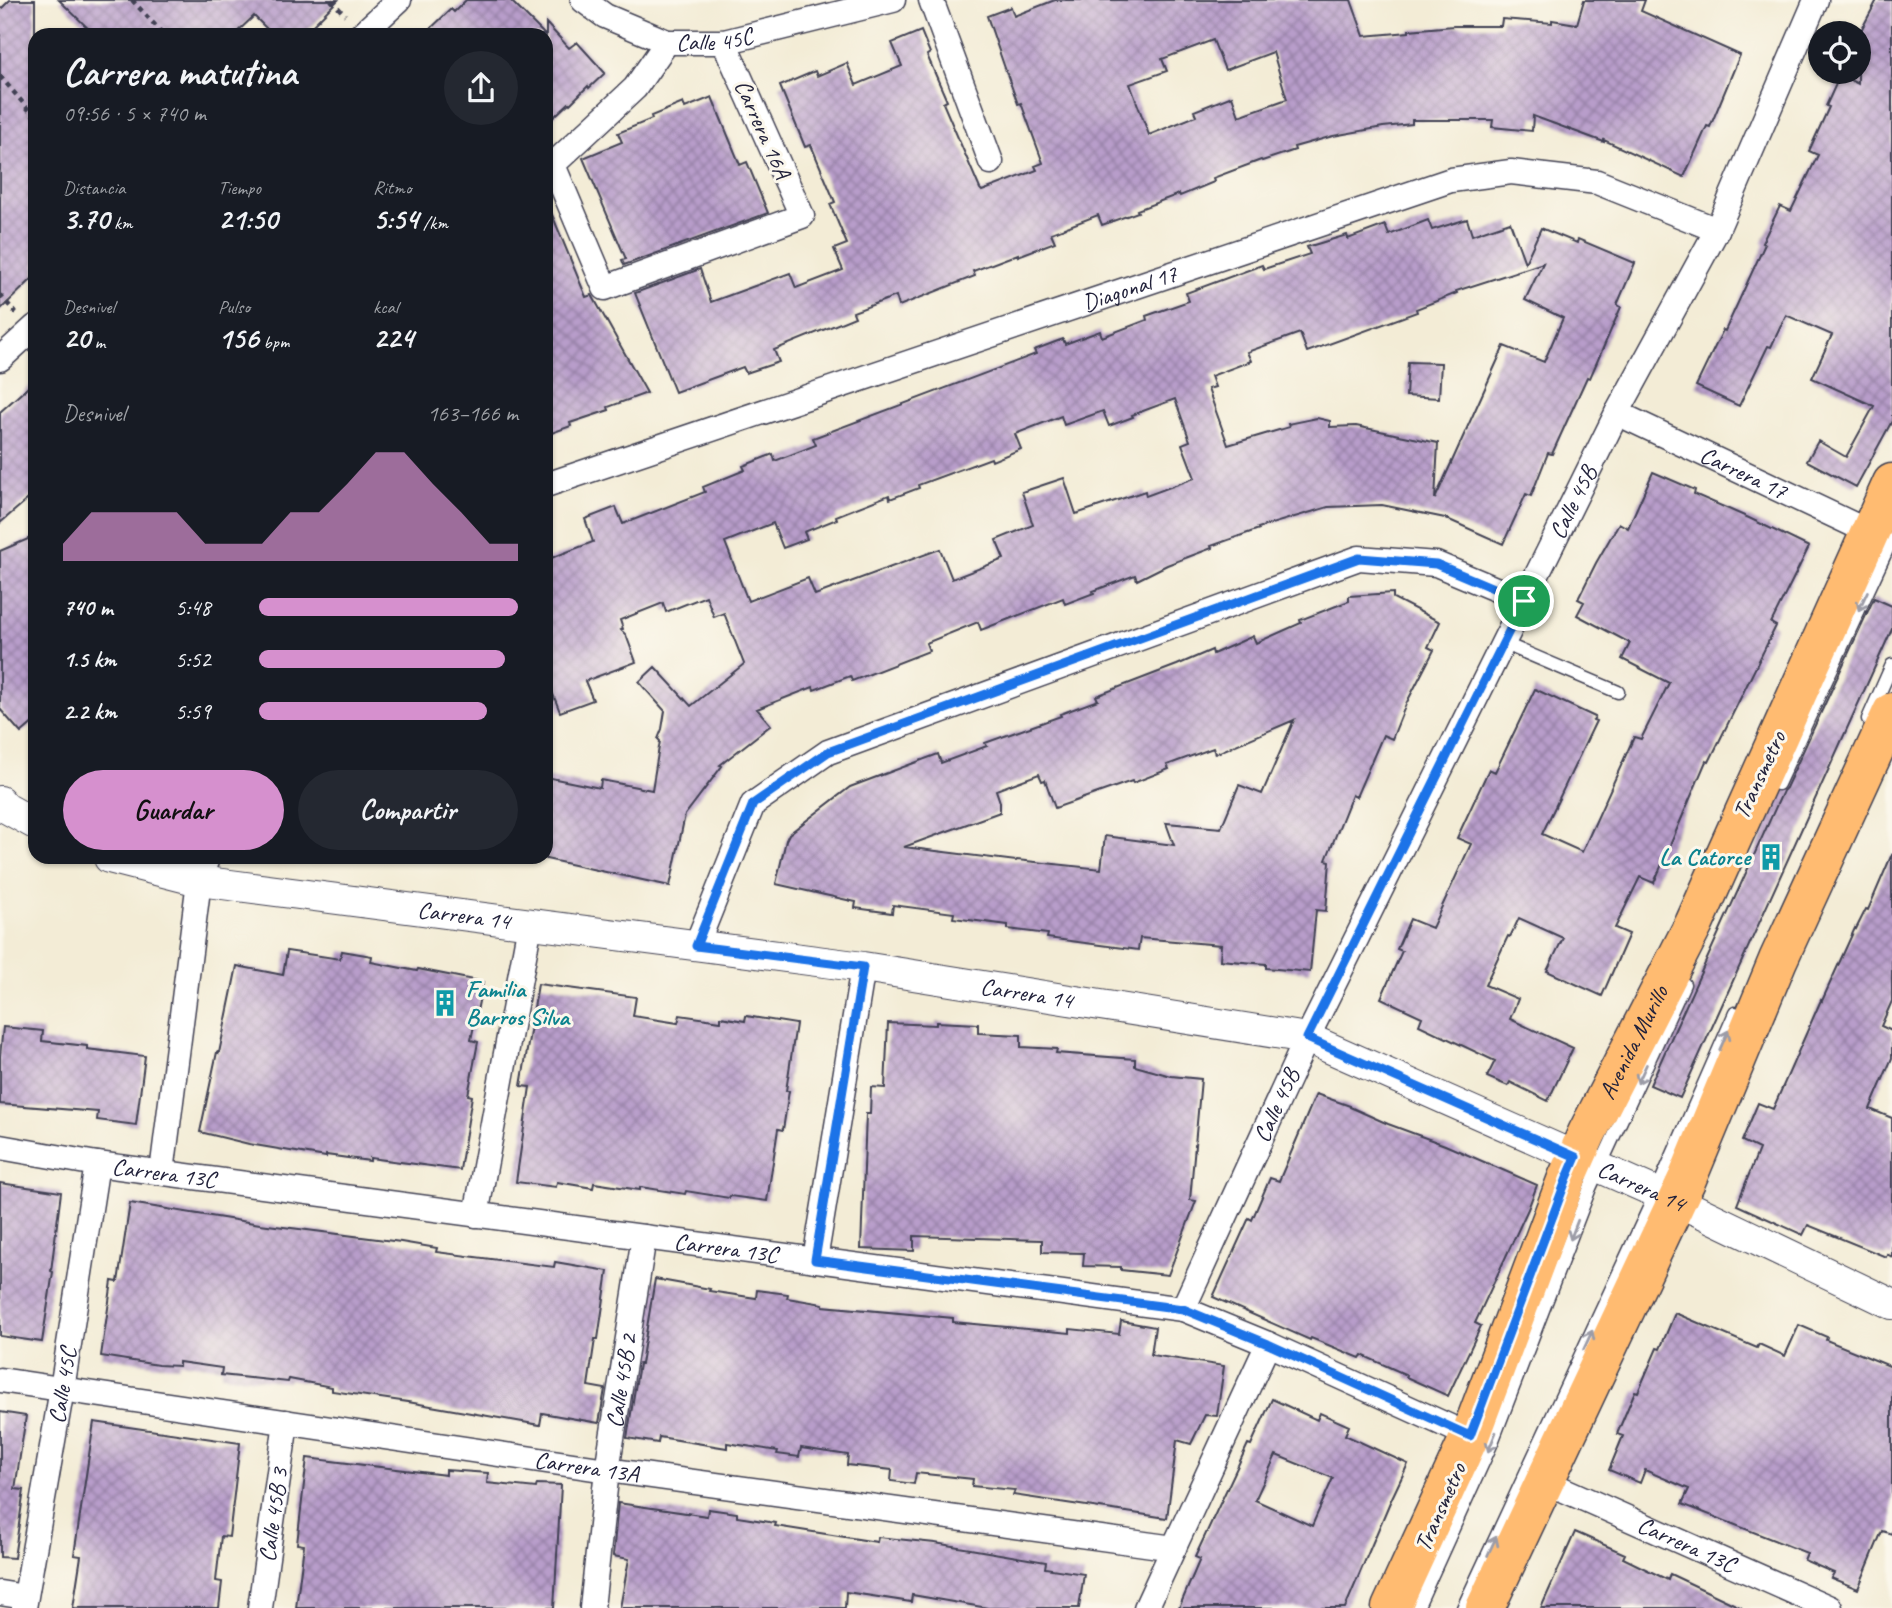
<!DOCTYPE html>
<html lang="es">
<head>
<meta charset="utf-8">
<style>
	body { margin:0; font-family:Caveat,sans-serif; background:#242831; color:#f1f3f6; height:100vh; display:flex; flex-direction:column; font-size:26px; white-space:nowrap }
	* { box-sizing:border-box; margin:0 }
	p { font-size:23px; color:#9ea1a6 }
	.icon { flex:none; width:38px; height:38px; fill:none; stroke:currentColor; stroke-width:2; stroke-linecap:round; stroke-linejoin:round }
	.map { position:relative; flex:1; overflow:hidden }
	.side { position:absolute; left:28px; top:28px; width:525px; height:836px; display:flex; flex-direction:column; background:#171b24; border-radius:21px; box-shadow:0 2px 5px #0004 }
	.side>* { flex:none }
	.tools { position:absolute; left:1808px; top:21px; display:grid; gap:14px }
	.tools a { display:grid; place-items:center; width:63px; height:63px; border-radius:50%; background:#171b24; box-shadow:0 2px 5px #0004; font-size:35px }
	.pin { position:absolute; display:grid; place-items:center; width:60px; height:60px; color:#fff; margin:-30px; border:4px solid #fff; border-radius:50%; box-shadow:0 2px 7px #0007 }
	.round { display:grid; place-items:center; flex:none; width:74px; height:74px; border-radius:37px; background:#242831 }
	.head { display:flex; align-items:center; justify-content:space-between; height:119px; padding:0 35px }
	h1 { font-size:38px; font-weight:600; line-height:52px }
	.metrics { display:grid; grid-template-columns:repeat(3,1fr); gap:10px; height:119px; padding:7px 35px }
	.metrics div { display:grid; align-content:center }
	.metrics b { font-size:30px; font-weight:600 }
	.metrics small { font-size:19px; font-weight:400 }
	.metrics p { font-size:19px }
	.chart { height:196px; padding:14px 35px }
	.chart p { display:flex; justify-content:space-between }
	.chart svg { width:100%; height:126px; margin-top:7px; fill:#d690ce; opacity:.7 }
	.button { display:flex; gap:14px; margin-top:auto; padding:14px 35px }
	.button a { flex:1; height:80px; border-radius:42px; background:#d690ce; color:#111; font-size:28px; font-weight:600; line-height:80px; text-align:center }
	.button a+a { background:#242831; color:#f1f3f6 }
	ul { padding:0 35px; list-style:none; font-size:23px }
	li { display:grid; grid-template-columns:112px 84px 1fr; align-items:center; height:52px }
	li i { height:18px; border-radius:9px; background:#d690ce }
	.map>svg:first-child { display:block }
	.building { fill:url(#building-cross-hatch); fill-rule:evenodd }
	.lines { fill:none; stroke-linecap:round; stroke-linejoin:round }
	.service-casing { stroke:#414052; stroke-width:15 }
	.minor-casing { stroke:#414052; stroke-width:27 }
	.tertiary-casing { stroke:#414052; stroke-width:32 }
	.primary-casing { stroke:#414052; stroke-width:41 }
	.path { stroke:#414052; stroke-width:4.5; stroke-dasharray:5 5; stroke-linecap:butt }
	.service { stroke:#fff; stroke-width:12 }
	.minor { stroke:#fff; stroke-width:24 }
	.tertiary { stroke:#fff; stroke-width:30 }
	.primary { stroke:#ffbb71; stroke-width:38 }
	.oneway { stroke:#9c9ca7 }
	.route-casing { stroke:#fff; stroke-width:14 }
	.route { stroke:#1a73e8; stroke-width:9 }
	.labels { text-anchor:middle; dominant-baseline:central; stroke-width:6; stroke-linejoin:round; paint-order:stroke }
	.street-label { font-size:24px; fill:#22223b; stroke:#fbf7ec }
	.culture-label { font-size:24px; font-weight:bold; fill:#0d838f; stroke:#fbf7ec; text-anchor:end }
</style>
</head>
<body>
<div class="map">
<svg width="1892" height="1608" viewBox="0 0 1892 1608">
	<defs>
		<pattern id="building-cross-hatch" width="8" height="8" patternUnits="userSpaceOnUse" patternTransform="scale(1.75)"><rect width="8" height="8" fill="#b89dca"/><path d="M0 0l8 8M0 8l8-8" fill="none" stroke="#9580a5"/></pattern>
	</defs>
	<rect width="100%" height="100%" fill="#fbf7ec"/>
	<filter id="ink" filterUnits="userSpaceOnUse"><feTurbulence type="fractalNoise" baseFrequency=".0143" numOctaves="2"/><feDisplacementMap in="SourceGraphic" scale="14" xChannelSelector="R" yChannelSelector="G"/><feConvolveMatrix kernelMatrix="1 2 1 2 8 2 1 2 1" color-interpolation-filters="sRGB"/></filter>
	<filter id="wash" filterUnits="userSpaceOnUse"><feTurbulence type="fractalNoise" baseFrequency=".00686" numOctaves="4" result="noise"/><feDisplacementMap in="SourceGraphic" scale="28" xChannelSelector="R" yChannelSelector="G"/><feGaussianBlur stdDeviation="1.57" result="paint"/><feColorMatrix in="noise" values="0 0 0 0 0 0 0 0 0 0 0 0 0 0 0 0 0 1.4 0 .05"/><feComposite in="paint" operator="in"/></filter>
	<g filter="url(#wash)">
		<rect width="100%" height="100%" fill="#f3ecd6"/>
		<g id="blocks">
			<path class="building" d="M10,0H35V276L0,310V10Z
				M59,0H338L303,35H273L254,16L234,35H95Z
				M466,0H510L545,35H424L451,9L454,12Z
				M1055,0H1351L1364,36L1409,32V30L1454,26H1501L1502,19L1552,23V20L1577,24L1584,0H1645L1641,11L1740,55L1710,127L1707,126L1684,177L1604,140V142L1533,116L1532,131L1492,127L1493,120H1412V124L1383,127L1333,136L1294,147L1295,150L1262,161L1261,160L1213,178L1214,182L1180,196L1179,194L1137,210L1138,212L1102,225L1098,215L1051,233L1055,242L1018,256V254L973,271L975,276L899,306L896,296L853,312L855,317L774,350L779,362L746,373L743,367L675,392L635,293L700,269L711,302L790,273L796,288L843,270L834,249L847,244L830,204L835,202L811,145L805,147L780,86L815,71L817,76L847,63L856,85L902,66L892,43L921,31L930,53L927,55L947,101L943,103L980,189L982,191L1037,170L1035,166L1043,163L1021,103L1018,104L1007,74L987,16L1011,7L1014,16ZM1213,40L1225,70L1273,52L1287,99L1239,116L1232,96L1194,111L1196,116L1149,135L1130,84L1167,71L1162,59Z
				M1877,0H1892V421L1856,487L1807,461L1818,441L1846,457L1874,406L1812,378L1832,335L1786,315L1771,347L1768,346L1739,406L1696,386L1723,330L1725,331L1765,244L1762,243L1780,206L1791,211L1818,155L1809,151L1829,107L1826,106L1840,75L1858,84V36Z
				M546,23L569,48L577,42L605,73L589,88L588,86L570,104L569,103L546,124Z
				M712,97L740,165L747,162L768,213L624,265L622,260L626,259L583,158L622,142L618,133L652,119L651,116L683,103L685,108Z
				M546,200L586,297L592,295L647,393L608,407L609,410L570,423L571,426L546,435Z
				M1467,219L1472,235L1510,222L1525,263L1541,228L1577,243L1578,239L1635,263L1617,305L1621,307L1590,378L1587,377L1552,454L1548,453L1531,496L1526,494L1503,544L1445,518L1382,505L1328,507L1258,528L1259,529L1211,546L1212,548L1167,565L1137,580L1135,575L1093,591L1094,593L1065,604L1063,598L981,630L978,622L926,643L929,651L852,681L850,676L814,690L813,687L757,709L771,725L720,765L722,766L685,815L670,886L546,859V777L600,788L601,780L652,790L660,741L658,739L662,729L665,711L639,682L655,667L691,706L744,664L724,613L714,617L706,596L666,612L663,603L620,620L623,629L621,630L626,635L636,662L585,681L593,700L560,712L546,676V560L593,542L585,519L616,507L623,524L705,492L703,487L745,470L743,466L773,454L775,461L816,445L813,438L1036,354L1034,350L1063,339L1065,344L1100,331L1102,337L1147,320L1146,316L1189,301L1186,293L1262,265L1264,269L1310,254L1307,247L1347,235L1348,239L1385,225L1389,235L1428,220L1432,230ZM1543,263L1525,300L1563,318L1544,362L1504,346L1435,499L1438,443L1356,426L1330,427V421L1317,418L1288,424L1289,427L1228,445L1208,389L1215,387L1211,376L1251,361L1247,352L1300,333L1307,352L1417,312L1416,309L1457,293L1456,291ZM1175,399L1190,441L1182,444L1195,478L1146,496L1145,491L1076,514L1064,478L1022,492L1033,525L996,540L1004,559L952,579L940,549L815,595L808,578L748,601L725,542L773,523L783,548L807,539L804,532L837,519L836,516L889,495L890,499L919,488L918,485L991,458L992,461L1021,449L1015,434L1061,416L1064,425L1103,411L1109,426L1133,417L1132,415Z
				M1408,362L1441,363L1439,398L1406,396Z
				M35,381V493L0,523V412Z
				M1653,472L1695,490L1694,494L1749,518L1809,547L1771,623L1776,626L1709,762L1706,761L1654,883L1640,877L1615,928L1629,934L1602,996L1547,971L1563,938L1519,918L1510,937L1508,936L1485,985L1518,999L1510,1019L1573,1048L1548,1101L1510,1082L1508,1086L1487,1077L1495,1061L1419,1025L1422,1017L1381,998L1402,951L1397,949L1410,919L1432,928L1471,844L1457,838L1489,769L1495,772L1535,689L1595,717L1593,720L1596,721L1542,834L1582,852L1634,737L1641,739L1669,683L1622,659L1630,643L1577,615L1584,602L1578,599L1596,563L1619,523L1628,528Z
				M35,536V721L21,733L0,709V551Z
				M1393,593V598L1440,622L1428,647L1434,650L1406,704L1392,739L1383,735L1356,797L1352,795L1326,860L1330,861L1326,911L1316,910L1310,972L1266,968V964L1220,960L1221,945L1140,938L1138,950L1047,938L1048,934L1008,929V925L953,918L954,913L893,905L892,913L855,908L856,902L776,884L786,840L789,834L850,787L938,754L941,763L987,746L985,743L1061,716L1060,714L1098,700L1096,696L1177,665L1212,650L1213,654L1253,636L1256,643L1301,623L1300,620L1349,601V596ZM1294,720L1262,794L1239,785L1221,828L1166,823L1174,845L1105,836L1101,869L1017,860L1016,861L904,847L1000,812V802L996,790L1039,774L1042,781L1045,780L1055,808L1132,781L1133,783L1169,769L1167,765L1213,748L1215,754Z
				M1874,598L1892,606V629L1680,1098L1650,1085L1783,791L1786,788Z
				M1892,854V1001L1881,1026L1892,1031V1058L1870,1109L1892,1118V1257L1887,1254L1886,1257L1808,1225L1803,1235L1737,1205L1759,1149L1742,1141L1758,1103L1773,1109L1821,1000L1822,1001L1855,928L1856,929L1866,909L1868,910Z
				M287,951L340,959L342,951L372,956L371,962L417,971L418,969L483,982L471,1040L478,1042L468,1095L472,1096L460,1170L370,1158V1161L326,1155V1157L249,1144L200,1132L217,1052L219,1053L237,966L283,975Z
				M538,984L636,997L633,1016L678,1023L680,1015L721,1021V1017L745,1021L746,1016L796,1024L786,1091H789L783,1130L778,1129L767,1201L730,1196L729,1198L686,1191L685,1194L640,1187V1190L594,1183L593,1188L557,1182L556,1187L516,1182L530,1087L521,1086Z
				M936,1022L978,1024V1033L1021,1035V1047L1057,1049L1056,1053L1135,1059V1066L1171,1076L1201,1079L1190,1200L1196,1201L1168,1275L1121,1270V1267L1083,1266L1084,1253L1042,1252V1240L914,1236V1251L861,1249L866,1114H870L871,1087L885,1088L888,1023L936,1025Z
				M3,1027L43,1031L42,1041L87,1046V1049L145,1056L136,1125L97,1120L98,1112L0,1104V1056Z
				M1316,1094L1350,1106V1107L1388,1124L1445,1145L1537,1185L1528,1209L1475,1323L1481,1326L1448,1396L1406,1377L1407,1375L1362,1355L1360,1358L1311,1338L1310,1340L1213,1297L1249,1218L1252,1220L1270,1178L1279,1181Z
				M0,1183L61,1192L51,1271L53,1272L42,1342L0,1336Z
				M130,1203L260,1224L401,1242L437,1248L436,1252L554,1267L555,1262L608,1271L598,1339H595L588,1386L605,1389L599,1423L542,1413L540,1425L408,1402L332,1391V1387L289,1379L288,1382L221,1375L222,1368L179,1362V1366L158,1365L101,1356L112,1281L118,1282Z
				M655,1279L710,1289L709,1291L756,1298L757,1290L788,1294L787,1298L823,1304V1306L953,1318V1322L1070,1333V1329L1119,1334L1121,1321L1155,1327L1151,1355L1224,1366L1217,1416L1205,1415L1191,1444L1177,1440L1167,1518L1013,1495L1015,1490L972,1486L973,1479L916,1473L914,1484L891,1481L892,1470L847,1465L848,1455L801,1448L799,1457L777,1454L778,1451L727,1443V1448L659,1437L658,1443L627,1438L639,1364H641Z
				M1675,1313L1757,1348L1759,1344L1785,1356L1799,1325L1827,1337L1826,1340L1892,1367V1534L1882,1531L1858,1589L1831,1578L1834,1573L1804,1560L1807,1553L1682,1504L1689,1489L1645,1470L1640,1483L1609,1470L1623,1436L1617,1434L1635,1391L1638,1392L1657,1348L1660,1349Z
				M1272,1399L1317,1420L1320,1413L1349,1426L1345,1435L1408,1464L1390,1502L1345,1608H1179L1200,1559L1195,1557L1248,1444L1251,1445ZM1276,1455L1333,1478L1312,1526L1255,1500Z
				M0,1412L26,1416L15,1489L24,1490L14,1558L0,1557Z
				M94,1422L240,1443L229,1537L221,1536L216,1581L222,1582L219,1608H73L81,1556L74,1555Z
				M307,1458L446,1475V1470L488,1473L487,1483L536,1488L537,1484L561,1485L554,1608H296L304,1545L297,1544Z
				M618,1503L707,1516L708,1509L737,1513V1517L776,1523L775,1526L877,1542L878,1537L935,1543L1046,1562L1045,1568L1084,1574L1079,1608H988L912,1595L911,1602L846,1592L845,1608H620L629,1559L613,1556Z
				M1575,1532L1625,1554L1623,1558L1668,1580L1670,1574L1742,1608H1541Z"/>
		</g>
	</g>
	<g filter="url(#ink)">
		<use href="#blocks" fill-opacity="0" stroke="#414052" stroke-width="2"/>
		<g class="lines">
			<defs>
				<path id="service" d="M1503,643L1618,692
					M1868,719L1892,665
					M1778,784L1892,539
					M1417,1608L1491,1445L1590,1188L1684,984
					M1463,1608L1656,1193L1735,1013"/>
				<g id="minor">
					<path id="s1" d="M583,0L605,16L667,42H724L893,0"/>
					<path d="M931,0L991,162"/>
					<path d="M361,35L399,0"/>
					<path d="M553,165L605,288L802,216L724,42"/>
					<path d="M546,171L635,88L667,42"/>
					<path d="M0,359L35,327"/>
					<path id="s2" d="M1617,413L1869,532"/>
					<path id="s3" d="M546,485L1451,180L1511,172L1597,182L1717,230"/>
					<path d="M696,946L753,804L828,752L1359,558L1436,564L1524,601"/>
					<path id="s4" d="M0,1147L97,1164L1183,1309L1268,1344L1470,1436"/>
					<path d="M162,1172L199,881L207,858"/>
					<path d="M476,1215L530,924"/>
					<path d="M815,1260L863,967"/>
					<path id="s5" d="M1183,1309L1307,1038L1524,601L1617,413L1717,230L1816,0"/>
					<path id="s6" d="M0,1380L607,1470L1174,1548"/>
					<path id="s7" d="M1544,1481L1830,1608"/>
					<path d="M0,1593L25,1597"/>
					<path id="s8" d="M24,1608L62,1389L97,1164"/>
					<path id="s9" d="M260,1608L286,1422"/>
					<path id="s10" d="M592,1608L607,1470L644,1237"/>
					<path d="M1146,1608L1268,1344"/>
				</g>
				<g id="tertiary">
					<path d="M0,801L6,808L35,824"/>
					<path id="s11" d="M109,858L199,881L863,967L1307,1038L1698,1211L1892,1304"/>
				</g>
				<g id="primary">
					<path id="s12" d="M1391,1608L1470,1436L1567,1178L1587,1133L1694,924L1892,483"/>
					<path d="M1485,1608L1687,1179L1778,960L1892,712"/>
				</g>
			</defs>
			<use href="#service" class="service-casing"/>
			<use href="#minor" class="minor-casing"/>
			<use href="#tertiary" class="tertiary-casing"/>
			<use href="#primary" class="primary-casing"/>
			<path class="path" d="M132,0L164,35
				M331,0L345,15
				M0,76L35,117
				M0,295L16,313"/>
			<use href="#service" class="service"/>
			<use href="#minor" class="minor"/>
			<use href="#tertiary" class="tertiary"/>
			<use href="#primary" class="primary"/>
		</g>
		<defs><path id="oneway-shaft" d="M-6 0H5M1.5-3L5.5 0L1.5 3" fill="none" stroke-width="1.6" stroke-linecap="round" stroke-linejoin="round" transform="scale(1.75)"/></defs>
		<g class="oneway">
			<use href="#oneway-shaft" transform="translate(1863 601) rotate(115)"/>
			<use href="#oneway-shaft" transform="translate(1724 1040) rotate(-66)"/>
			<use href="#oneway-shaft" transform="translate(1642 1074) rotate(115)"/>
			<use href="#oneway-shaft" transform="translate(1574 1230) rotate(111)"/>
			<use href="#oneway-shaft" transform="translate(1588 1340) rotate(-65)"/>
			<use href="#oneway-shaft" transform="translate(1492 1442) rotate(112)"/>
			<use href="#oneway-shaft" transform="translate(1492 1546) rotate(-65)"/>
		</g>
	</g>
	<g class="lines" filter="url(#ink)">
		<defs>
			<path id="route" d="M1359,558L1436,564L1524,601L1307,1038L1576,1157L1567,1178L1470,1436L1268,1344L1183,1309L815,1260L863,967L696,946L753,804L828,752Z"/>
		</defs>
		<use href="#route" class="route-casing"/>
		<use href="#route" class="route"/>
	</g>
	<defs>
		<symbol id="building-bare" viewBox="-9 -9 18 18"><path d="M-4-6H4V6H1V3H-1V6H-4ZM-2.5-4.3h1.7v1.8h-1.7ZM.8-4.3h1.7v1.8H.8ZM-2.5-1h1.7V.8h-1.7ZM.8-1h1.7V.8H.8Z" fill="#0f9aa8" stroke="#fbf7ec" stroke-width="2.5" paint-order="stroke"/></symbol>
	</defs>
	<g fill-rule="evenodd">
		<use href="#building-bare" x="1752" y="838" width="38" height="38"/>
		<use href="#building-bare" x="426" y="984" width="38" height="38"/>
	</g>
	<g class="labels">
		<g class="street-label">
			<text stroke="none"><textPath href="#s1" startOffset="142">Calle 45C</textPath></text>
			<text transform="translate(763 129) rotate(66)">Carrera 16A</text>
			<text stroke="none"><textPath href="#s3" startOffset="616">Diagonal 17</textPath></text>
			<text stroke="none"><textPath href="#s2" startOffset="140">Carrera 17</textPath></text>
			<text stroke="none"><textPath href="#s5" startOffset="896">Calle 45B</textPath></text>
			<text transform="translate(1759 775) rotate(-65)">Transmetro</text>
			<text stroke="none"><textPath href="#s11" startOffset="360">Carrera 14</textPath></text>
			<text stroke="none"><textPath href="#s11" startOffset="928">Carrera 14</textPath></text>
			<text stroke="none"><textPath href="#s12" startOffset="616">Avenida Murillo</textPath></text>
			<text stroke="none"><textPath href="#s5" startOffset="224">Calle 45B</textPath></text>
			<text stroke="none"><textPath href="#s4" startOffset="166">Carrera 13C</textPath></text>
			<text stroke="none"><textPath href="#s11" startOffset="1578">Carrera 14</textPath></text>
			<text stroke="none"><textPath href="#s4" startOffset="733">Carrera 13C</textPath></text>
			<text stroke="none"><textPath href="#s10" startOffset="229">Calle 45B 2</textPath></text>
			<text stroke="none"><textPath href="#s8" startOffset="226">Calle 45C</textPath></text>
			<text stroke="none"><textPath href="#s6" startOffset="593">Carrera 13A</textPath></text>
			<text transform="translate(1440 1507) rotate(-66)">Transmetro</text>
			<text stroke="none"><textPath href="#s9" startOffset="94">Calle 45B 3</textPath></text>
			<text stroke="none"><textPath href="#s7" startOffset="156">Carrera 13C</textPath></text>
		</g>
		<g class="culture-label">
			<text x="1750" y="857">La Catorce</text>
			<text x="466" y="989" text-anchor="start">Familia<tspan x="466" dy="28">Barros Silva</tspan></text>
		</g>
	</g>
</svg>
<div class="tools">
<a><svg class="icon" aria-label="locate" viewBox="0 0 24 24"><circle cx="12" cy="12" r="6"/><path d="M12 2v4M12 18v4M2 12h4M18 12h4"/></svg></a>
</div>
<div class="pin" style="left:1524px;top:601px;background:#1e9e55"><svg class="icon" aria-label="arrive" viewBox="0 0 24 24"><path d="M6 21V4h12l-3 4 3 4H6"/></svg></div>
<section class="side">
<div class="head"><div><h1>Carrera matutina</h1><p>09:56 · 5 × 740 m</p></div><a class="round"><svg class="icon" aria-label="share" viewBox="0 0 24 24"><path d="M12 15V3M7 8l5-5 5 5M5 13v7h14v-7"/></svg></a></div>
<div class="metrics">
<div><p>Distancia</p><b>3.70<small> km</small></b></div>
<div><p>Tiempo</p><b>21:50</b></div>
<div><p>Ritmo</p><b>5:54<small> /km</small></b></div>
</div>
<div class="metrics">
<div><p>Desnivel</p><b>20<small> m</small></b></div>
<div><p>Pulso</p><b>156<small> bpm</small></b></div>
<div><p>kcal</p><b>224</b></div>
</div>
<div class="chart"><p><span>Desnivel</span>163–166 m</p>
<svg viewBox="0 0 160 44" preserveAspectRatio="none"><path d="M0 44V38L10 27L20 27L30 27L40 27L50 38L60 38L70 38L80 27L90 27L100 17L110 6L120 6L130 17L140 27L150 38L160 38V44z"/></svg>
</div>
<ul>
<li><b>740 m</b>5:48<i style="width:100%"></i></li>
<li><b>1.5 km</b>5:52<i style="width:95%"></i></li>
<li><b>2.2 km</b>5:59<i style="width:88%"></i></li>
</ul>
<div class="button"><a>Guardar</a><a>Compartir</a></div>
</section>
</div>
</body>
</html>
